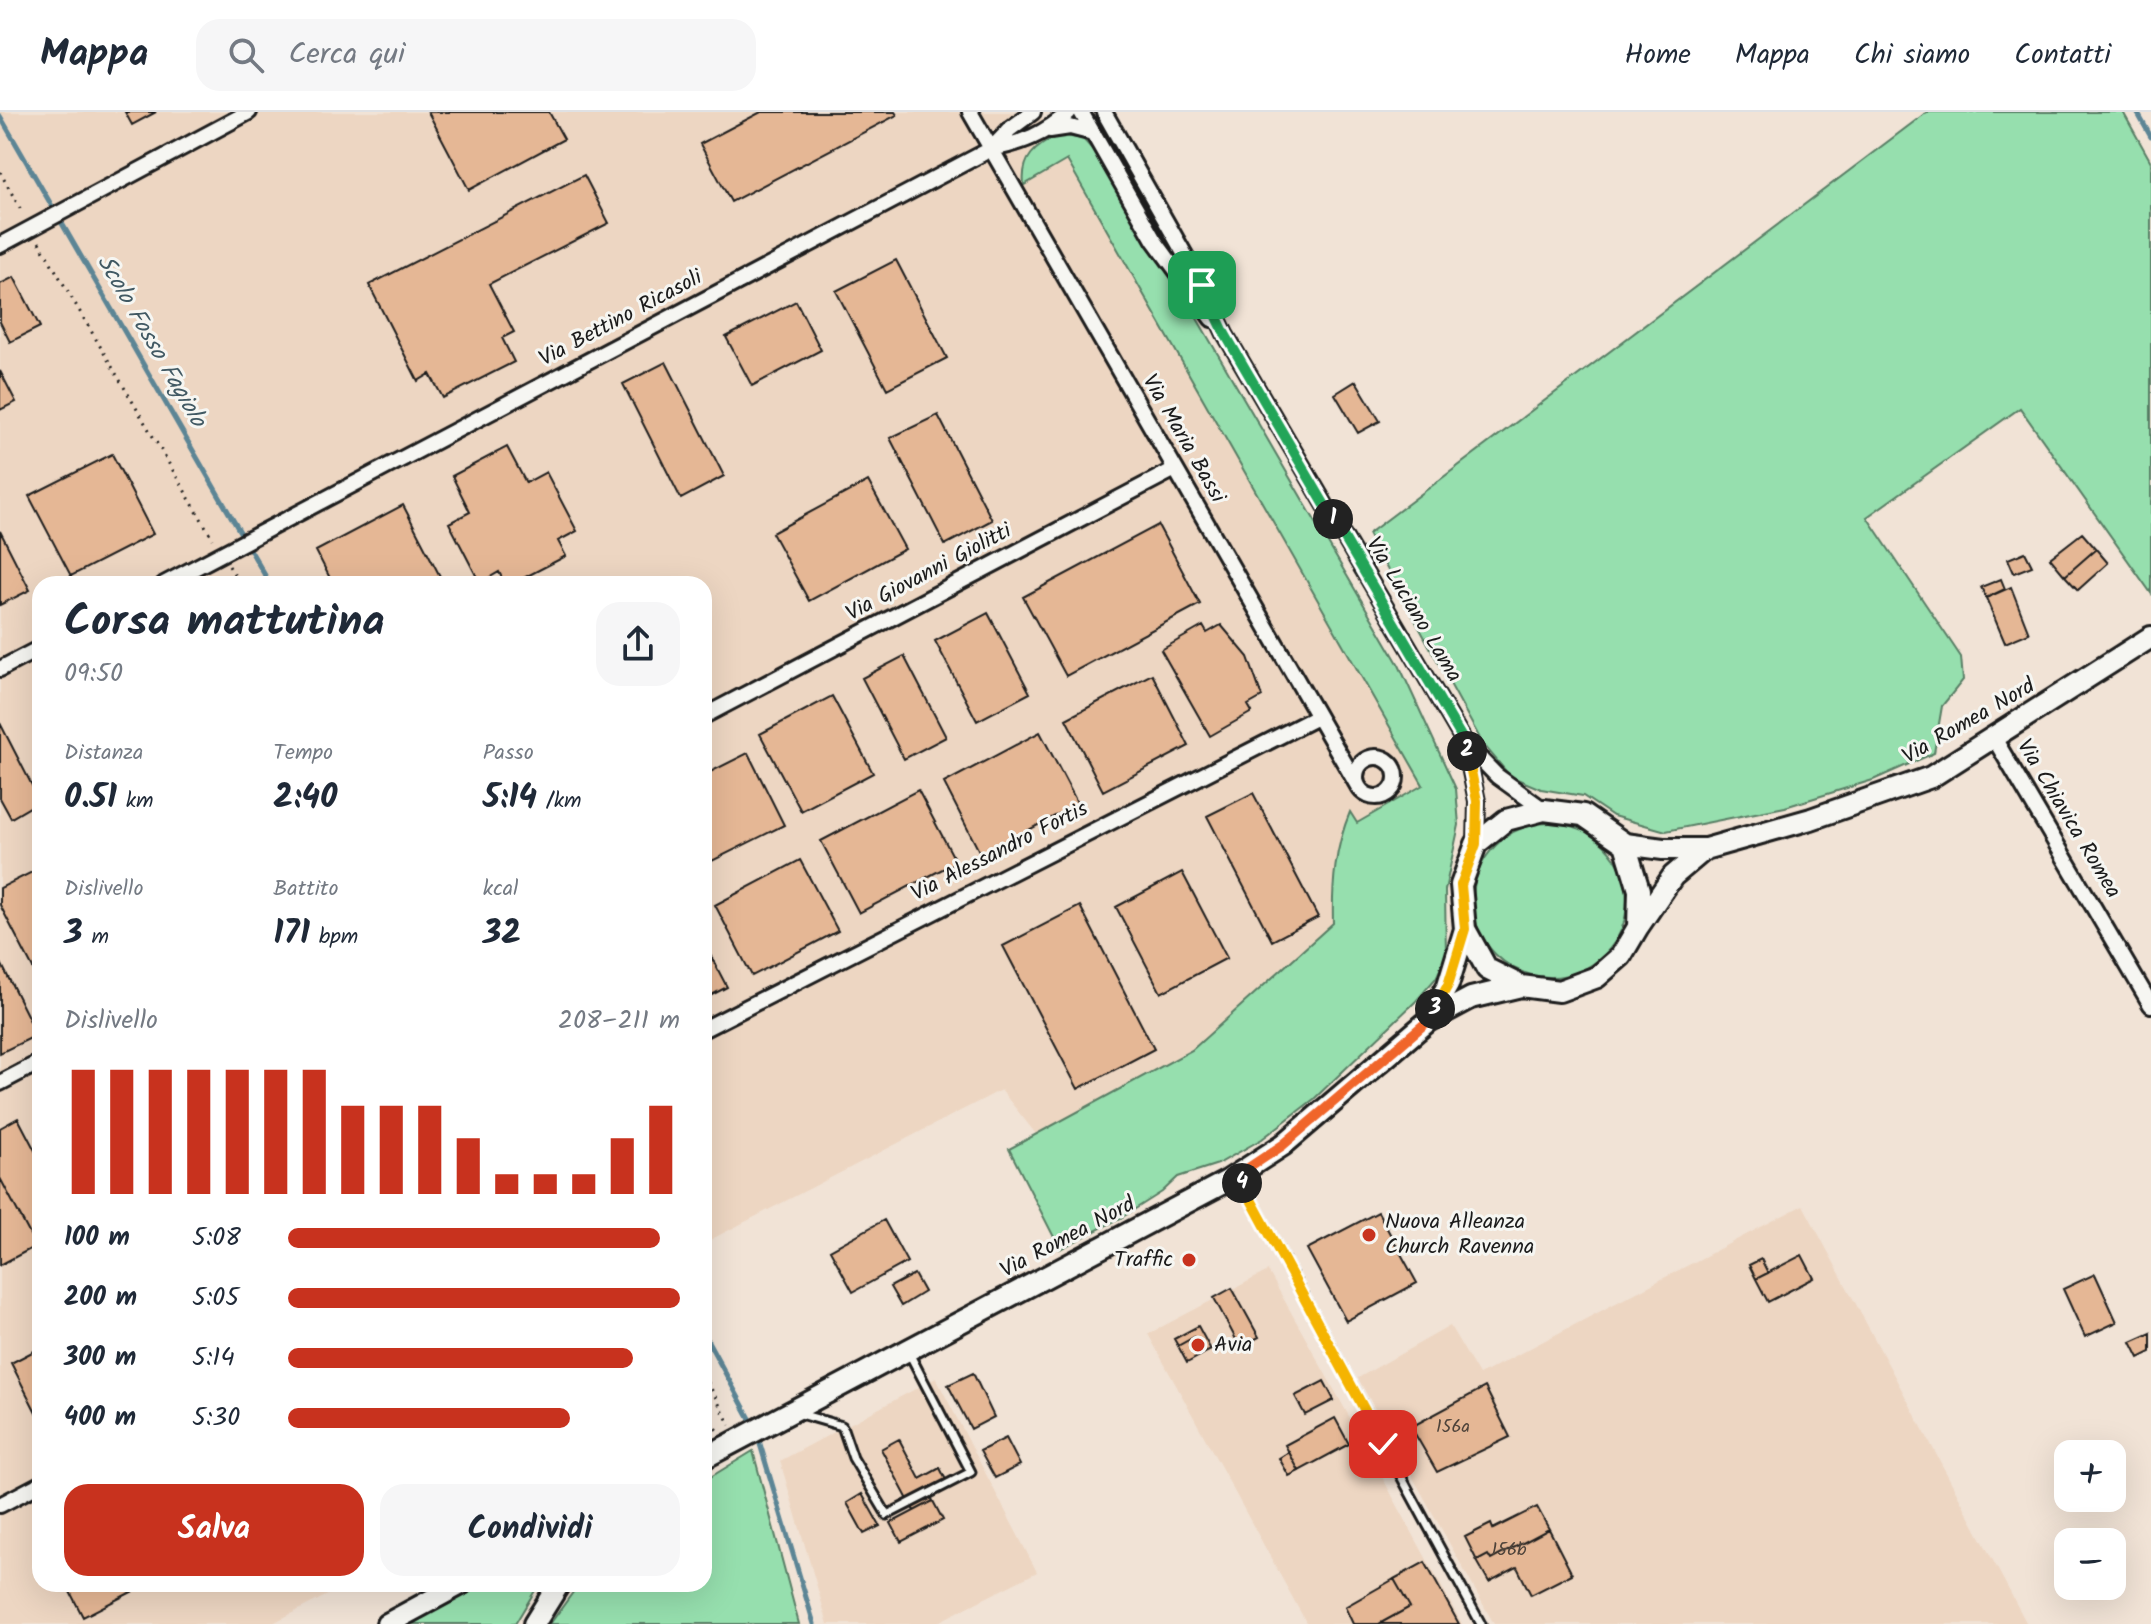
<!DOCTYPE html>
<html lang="it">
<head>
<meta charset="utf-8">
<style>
	body { margin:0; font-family:Kalam,sans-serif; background:#f6f6f7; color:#1f2937; height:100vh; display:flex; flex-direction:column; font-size:30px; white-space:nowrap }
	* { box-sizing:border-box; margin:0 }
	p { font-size:26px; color:#747a83 }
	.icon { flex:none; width:44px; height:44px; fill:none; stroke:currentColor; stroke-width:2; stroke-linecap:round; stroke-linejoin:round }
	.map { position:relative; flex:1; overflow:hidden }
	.drawer { position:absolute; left:32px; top:464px; width:680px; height:1016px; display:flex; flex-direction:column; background:#fff; border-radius:24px; box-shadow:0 8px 32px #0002 }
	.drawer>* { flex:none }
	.controls { position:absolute; left:2054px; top:1328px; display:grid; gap:16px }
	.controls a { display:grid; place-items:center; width:72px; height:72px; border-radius:16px; background:#fff; box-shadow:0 8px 32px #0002; font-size:40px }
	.pin { position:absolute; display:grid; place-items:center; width:68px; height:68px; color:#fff; margin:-34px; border-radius:16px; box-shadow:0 4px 12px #0006 }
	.km { position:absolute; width:40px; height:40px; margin:-20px; border-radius:50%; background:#222; color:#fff; font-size:22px; line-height:40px; text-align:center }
	.round { display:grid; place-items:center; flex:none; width:84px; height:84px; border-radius:24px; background:#f6f6f7 }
	.head { display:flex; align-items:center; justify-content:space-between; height:136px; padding:0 32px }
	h1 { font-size:44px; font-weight:600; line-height:60px }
	.figures { display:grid; grid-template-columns:repeat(3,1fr); gap:12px; height:136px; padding:8px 32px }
	.figures div { display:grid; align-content:center }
	.figures b { font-size:34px; font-weight:600 }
	.figures small { font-size:22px; font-weight:400 }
	.figures p { font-size:22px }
	.chart { height:224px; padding:16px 32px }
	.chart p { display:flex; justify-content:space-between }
	.chart svg { width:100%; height:144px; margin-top:8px; stroke:#c8321e; stroke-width:6 }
	.button { display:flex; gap:16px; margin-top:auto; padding:16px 32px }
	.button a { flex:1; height:92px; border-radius:24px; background:#c8321e; color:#fff; font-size:32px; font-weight:600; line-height:92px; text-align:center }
	.button a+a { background:#f6f6f7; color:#1f2937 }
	ul { padding:0 32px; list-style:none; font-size:26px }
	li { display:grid; grid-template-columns:128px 96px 1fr; align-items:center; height:60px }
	li i { height:20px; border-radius:10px; background:#c8321e }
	header { display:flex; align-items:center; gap:48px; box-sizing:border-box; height:112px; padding:0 40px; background:#fff; border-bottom:2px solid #e0e1e3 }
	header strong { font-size:38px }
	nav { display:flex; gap:44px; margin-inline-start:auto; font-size:28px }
	.search { width:560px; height:72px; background:#f6f6f7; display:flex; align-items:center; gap:20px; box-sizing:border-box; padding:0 28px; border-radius:24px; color:#747a83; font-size:30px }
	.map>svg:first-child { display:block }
	.built { fill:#edd6c2 }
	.green { fill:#96dfae; stroke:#597e65; stroke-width:2 }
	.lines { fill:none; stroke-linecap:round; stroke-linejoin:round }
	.stream { stroke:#5b8595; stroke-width:5 }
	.building { fill:#e5b795; stroke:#1c1c1c; stroke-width:2 }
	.service-casing { stroke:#1c1c1c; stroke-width:13 }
	.minor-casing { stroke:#1c1c1c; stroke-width:20 }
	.secondary-casing { stroke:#1c1c1c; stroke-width:26 }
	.path { stroke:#1c1c1c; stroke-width:3; stroke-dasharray:2 6; stroke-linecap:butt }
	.service { stroke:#f6f6f2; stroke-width:7 }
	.minor { stroke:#f6f6f2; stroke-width:14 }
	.secondary { stroke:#f6f6f2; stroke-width:20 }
	.split-1-casing { stroke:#fff; stroke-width:16 }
	.split-2-casing { stroke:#fff; stroke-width:16 }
	.split-3-casing { stroke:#fff; stroke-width:16 }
	.split-4-casing { stroke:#fff; stroke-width:16 }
	.split-5-casing { stroke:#fff; stroke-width:16 }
	.split-1 { stroke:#22a559; stroke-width:10 }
	.split-2 { stroke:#22a559; stroke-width:10 }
	.split-3 { stroke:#f5b400; stroke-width:10 }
	.split-4 { stroke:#f0652b; stroke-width:10 }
	.split-5 { stroke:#f5b400; stroke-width:10 }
	.poi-dot { fill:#c8321e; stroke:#f6f6f2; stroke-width:3 }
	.labels { text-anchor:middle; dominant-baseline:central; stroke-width:6; stroke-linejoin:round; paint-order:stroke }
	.number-label { font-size:18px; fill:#4e433a }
	.street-label { font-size:22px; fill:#1c1c1c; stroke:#f6f6f2 }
	.poi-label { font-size:22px; fill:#1c1c1c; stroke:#f6f6f2; text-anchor:start }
	.water-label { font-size:24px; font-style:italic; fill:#415963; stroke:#f6f6f2 }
</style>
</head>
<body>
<header>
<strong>Mappa</strong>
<div class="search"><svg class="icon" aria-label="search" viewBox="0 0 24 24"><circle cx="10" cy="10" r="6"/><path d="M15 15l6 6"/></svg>Cerca qui</div>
<nav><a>Home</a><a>Mappa</a><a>Chi siamo</a><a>Contatti</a></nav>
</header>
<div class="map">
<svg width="2151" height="1512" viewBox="0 0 2151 1512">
	<rect width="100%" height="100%" fill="#f1e3d6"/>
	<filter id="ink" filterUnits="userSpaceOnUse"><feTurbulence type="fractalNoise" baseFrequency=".0125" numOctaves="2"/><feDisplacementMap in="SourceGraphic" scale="16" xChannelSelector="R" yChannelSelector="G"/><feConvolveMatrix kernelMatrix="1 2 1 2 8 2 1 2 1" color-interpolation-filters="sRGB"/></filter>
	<g filter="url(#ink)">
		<path class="built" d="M0,0H1039L1423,673L1332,772L1333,811L1192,938L1036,1022L1001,978L704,1131V472H40V1472H349L271,1512H0Z
			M1803,1093L2027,1512H1494L1358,1266L1450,1214L1479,1263Z
			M1268,1159L1345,1297L1462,1512H1307L1148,1222Z
			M936,1266L1037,1460L934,1512H828L780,1349Z"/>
		<path class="green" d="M1927,0H2123L2151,50V481L2020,296L1867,405L1961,545L1963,568L1942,594L1934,641L1873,668L1785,695L1666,719L1613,704L1583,684L1541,677L1510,664L1483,632L1368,422Z
			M1059,23L1083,27L1093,38L1146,130L1188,191L1399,553L1456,677L1459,713L1445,778L1446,845L1436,866L1416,889L1314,987L1262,1027L1218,1052L1178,1065L1162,1080L1121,1106L1060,1137L1009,1037L1192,938L1333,811C1332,771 1335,736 1350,700L1357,711L1423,673L1067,48L1024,73C1021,46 1035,34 1059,23Z
			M1473 788a77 77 0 1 1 154 0a77 77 0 1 1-154 0Z
			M753,1339L799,1512H550L579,1472H704V1369Z
			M482,1472H539L515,1512H407Z"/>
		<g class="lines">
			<path class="stream" d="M2137,0L2151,25
				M0,4L270,472
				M704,1222L753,1312
				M757,1322L814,1512"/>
		</g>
		<path class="building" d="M125,0H156L132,13Z
			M428,0H549L564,27L469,78Z
			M761,0H895L897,3L731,90L700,32Z
			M584,63L609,111L489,172L514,220L502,226L514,250L443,286L430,262L418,269L369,173Z
			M896,148L947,246L887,277L836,179Z
			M14,165L40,215L10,230L0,210V172Z
			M796,189L821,238L752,274L726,225Z
			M666,250L724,364L681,387L623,272Z
			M0,259L16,290L0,298Z
			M1356,269L1380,309L1358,321L1335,282Z
			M938,303L992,408L945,433L890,326Z
			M507,335L526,371L546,360L577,419L558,429L566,444L512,472H505L499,460L480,471L449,411L470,400L452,364Z
			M112,342L153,422L71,464L29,384Z
			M868,369L905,437L809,489L772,421Z
			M403,393L444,472H333L316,439Z
			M1158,413L1200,492L1066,564L1023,485Z
			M0,419L30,478L0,493Z
			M2082,421L2096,437L2065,464L2050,446Z
			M2096,437L2108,451L2078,478L2065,464Z
			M2025,440L2032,454L2014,461L2008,447Z
			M2001,467L2005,477L1986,486L1981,475Z
			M2011,475L2029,521L2005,531L1986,486Z
			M988,501L1030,581L977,609L935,529Z
			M1221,513L1248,545L1262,585L1248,593L1252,600L1210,624L1161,538L1203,514L1207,521Z
			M904,544L946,625L904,647L862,566Z
			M1152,562L1189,634L1103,679L1066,607Z
			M832,584L873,661L801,699L760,622Z
			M0,611L40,689L11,706L0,686Z
			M1040,620L1078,692L981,743L944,671Z
			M748,641L784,713L712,749L704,734V663Z
			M918,678L956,750L859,801L821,729Z
			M1253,681L1318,805L1272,829L1207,704Z
			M800,748L838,819L752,864L715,793Z
			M40,756V870L0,793V776Z
			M1182,760L1227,846L1161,881L1116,795Z
			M1080,794L1154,937L1078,977L1003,834Z
			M704,831L727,875L704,887Z
			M0,849L37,923L0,941Z
			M18,1006L40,1048V1132L36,1134L0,1066V1016Z
			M0,1066L36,1134L0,1153Z
			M1378,1100L1417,1171L1346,1209L1307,1137Z
			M884,1108L907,1150L853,1180L830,1138Z
			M1802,1143L1814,1166L1768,1190L1756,1167Z
			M1761,1147L1768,1161L1756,1167L1749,1153Z
			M914,1162L924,1180L901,1194L890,1175Z
			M2095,1162L2117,1210L2085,1225L2063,1177Z
			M1232,1176L1259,1225L1240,1235L1214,1186Z
			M1198,1214L1211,1238L1203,1242L1194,1225L1178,1234L1174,1227Z
			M2151,1221V1240L2139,1246L2131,1230Z
			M1194,1225L1203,1242L1187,1251L1178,1234Z
			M40,1236V1308L11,1251Z
			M973,1261L994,1305L971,1317L948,1273Z
			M1324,1269L1334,1288L1305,1303L1295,1284Z
			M1485,1275L1510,1325L1437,1360L1411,1315Z
			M1335,1306L1349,1332L1299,1359L1285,1333Z
			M1006,1326L1020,1353L995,1366L980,1339Z
			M899,1327L920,1367L940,1356L948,1372L930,1382L933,1389L914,1399L881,1337Z
			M1289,1340L1299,1359L1289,1364L1279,1346Z
			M862,1382L880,1414L864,1422L847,1391Z
			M933,1389L943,1408L901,1430L891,1411Z
			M1537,1395L1549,1417L1491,1448L1488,1443L1477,1449L1465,1425L1491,1412L1493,1417Z
			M1549,1417L1572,1462L1531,1483L1517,1455L1489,1470L1477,1449L1488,1443L1491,1448Z
			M1425,1450L1459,1512H1379L1410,1495L1394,1467Z
			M1394,1467L1410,1495L1379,1512H1353L1345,1495Z
			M66,1472H147L83,1505Z"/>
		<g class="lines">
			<defs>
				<path id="service" d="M1239,1065L1481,1512
					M797,1301L842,1314L853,1346L887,1403L971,1360L909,1241"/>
				<path id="minor" d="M970,0L1359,676
					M1081,0L1154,128L1212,207
					M1104,0L1202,173L1225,222L1465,631L1497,664L1544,698
					M1050,18L1070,15L1093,21
					M991,37C1023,31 1045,22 1069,0
					M0,133L249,0
					M164,472L991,37L1010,17L1033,0
					M0,557L40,536
					M704,604L1175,357
					M1994,626L2151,893
					M1465,631L1477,689L1476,732
					M1356 665a20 20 0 1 1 40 0a20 20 0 1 1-40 0Z
					M704,917L1317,605
					M0,971L40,950
					M0,1393L40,1372"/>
				<path id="secondary" d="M1544,698L1583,703L1625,732L1639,778L1638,815L1621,844L1597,865L1559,879L1521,874L1487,857L1465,817L1461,773L1476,732L1506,708Z
					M1625,732L1663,737H1705L1811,707L1931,665L2151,525
					M1638,815L1673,764L1705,737
					M1428,909L1448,873L1465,817
					M704,1346L1229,1068L1283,1033L1428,909L1471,886L1521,874
					M387,1512L461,1472
					M534,1512L559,1472"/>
			</defs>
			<use href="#service" class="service-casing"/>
			<use href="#minor" class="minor-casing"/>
			<use href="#secondary" class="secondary-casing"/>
			<path class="path" d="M0,60L23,102
				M39,130L213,427
				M229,454L240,472
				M704,1263L730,1313
				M704,1305L717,1318"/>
			<use href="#service" class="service"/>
			<use href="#minor" class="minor"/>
			<use href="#secondary" class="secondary"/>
		</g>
	</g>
	<g class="lines" filter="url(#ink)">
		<defs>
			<path id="split-1" d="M1202,173L1225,222L1333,407"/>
			<path id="split-2" d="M1333,407L1465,631L1467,639"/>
			<path id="split-3" d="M1435,897L1448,873L1465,817L1461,773L1476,732L1477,689L1467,639"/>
			<path id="split-4" d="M1242,1071L1238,1063L1283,1033L1428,909L1435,897"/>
			<path id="split-5" d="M1242,1071L1383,1332"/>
		</defs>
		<use href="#split-1" class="split-1-casing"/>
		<use href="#split-2" class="split-2-casing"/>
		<use href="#split-3" class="split-3-casing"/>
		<use href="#split-4" class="split-4-casing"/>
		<use href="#split-5" class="split-5-casing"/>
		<use href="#split-1" class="split-1"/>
		<use href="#split-2" class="split-2"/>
		<use href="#split-3" class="split-3"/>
		<use href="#split-4" class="split-4"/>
		<use href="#split-5" class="split-5"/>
	</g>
	<g class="poi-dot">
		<circle cx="1369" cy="1123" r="8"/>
		<circle cx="1189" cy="1148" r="8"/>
		<circle cx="1198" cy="1233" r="8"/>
	</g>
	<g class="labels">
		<g class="number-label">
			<text x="1453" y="1315">156a</text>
			<text x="1509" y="1438">156b</text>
		</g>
		<g class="street-label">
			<text transform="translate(621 207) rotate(-28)">Via Bettino Ricasoli</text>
			<text transform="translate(1183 327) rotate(60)">Via Maria Bassi</text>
			<text transform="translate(929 461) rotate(-28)">Via Giovanni Giolitti</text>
			<text transform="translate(1413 498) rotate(59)">Via Luciano Lama</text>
			<text transform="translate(1969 610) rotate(-30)">Via Romea Nord</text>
			<text transform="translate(2068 707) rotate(59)">Via Chiavica Romea</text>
			<text transform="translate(1000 740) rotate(-27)">Via Alessandro Fortis</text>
			<text transform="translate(1068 1126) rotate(-28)">Via Romea Nord</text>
		</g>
		<g class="poi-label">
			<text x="1385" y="1110">Nuova Alleanza<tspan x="1385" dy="25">Church Ravenna</tspan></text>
			<text x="1173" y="1148" text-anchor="end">Traffic</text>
			<text x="1214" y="1233">Avia</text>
		</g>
		<g class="water-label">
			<text transform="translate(151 229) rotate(60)">Scolo Fosso Fagiolo</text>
		</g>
	</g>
</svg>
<div class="controls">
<a>+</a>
<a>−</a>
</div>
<div class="pin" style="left:1202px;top:173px;background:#1e9e55"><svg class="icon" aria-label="arrive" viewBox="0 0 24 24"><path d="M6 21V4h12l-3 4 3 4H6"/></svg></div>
<div class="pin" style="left:1383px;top:1332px;background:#d93025"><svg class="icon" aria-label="check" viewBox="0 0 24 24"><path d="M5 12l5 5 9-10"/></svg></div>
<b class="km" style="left:1333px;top:407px">1</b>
<b class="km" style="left:1467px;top:639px">2</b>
<b class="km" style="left:1435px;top:897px">3</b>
<b class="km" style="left:1242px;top:1071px">4</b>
<section class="drawer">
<div class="head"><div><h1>Corsa mattutina</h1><p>09:50</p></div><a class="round"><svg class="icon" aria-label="share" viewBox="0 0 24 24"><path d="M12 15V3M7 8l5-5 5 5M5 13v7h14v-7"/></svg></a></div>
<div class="figures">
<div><p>Distanza</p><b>0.51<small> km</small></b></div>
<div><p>Tempo</p><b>2:40</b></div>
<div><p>Passo</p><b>5:14<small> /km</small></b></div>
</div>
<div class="figures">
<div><p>Dislivello</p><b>3<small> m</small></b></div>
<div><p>Battito</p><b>171<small> bpm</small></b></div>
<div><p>kcal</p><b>32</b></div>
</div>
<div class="chart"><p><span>Dislivello</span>208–211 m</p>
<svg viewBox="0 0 160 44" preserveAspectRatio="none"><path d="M5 44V6M15 44V6M25 44V6M35 44V6M45 44V6M55 44V6M65 44V6M75 44V17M85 44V17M95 44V17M105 44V27M115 44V38M125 44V38M135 44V38M145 44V27M155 44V17"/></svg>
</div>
<ul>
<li><b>100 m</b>5:08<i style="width:95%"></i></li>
<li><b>200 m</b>5:05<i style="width:100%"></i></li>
<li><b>300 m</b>5:14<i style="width:88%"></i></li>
<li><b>400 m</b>5:30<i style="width:72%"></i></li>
</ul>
<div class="button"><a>Salva</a><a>Condividi</a></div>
</section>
</div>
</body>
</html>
